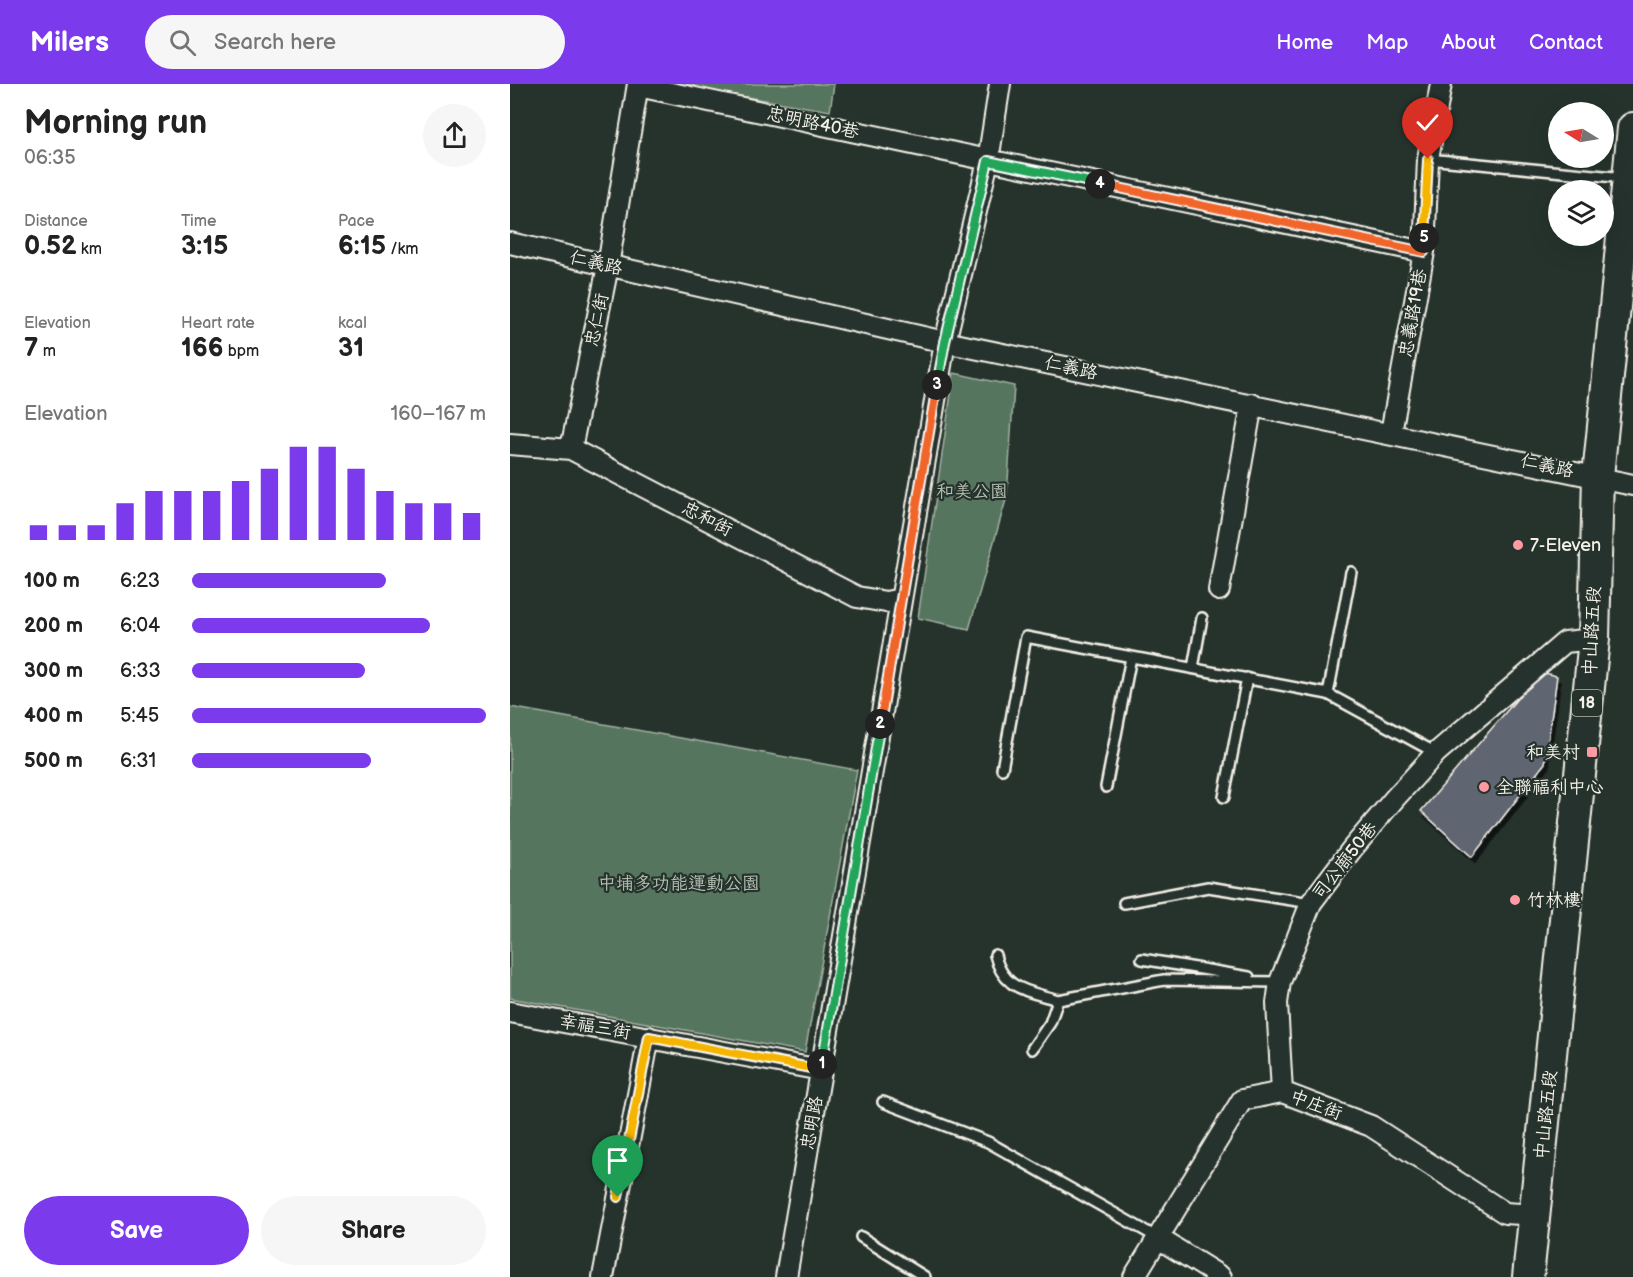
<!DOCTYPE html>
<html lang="en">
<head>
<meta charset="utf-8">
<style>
	body { margin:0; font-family:"Balsamiq Sans","LXGW WenKai TC",sans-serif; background:#f6f6f6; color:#222; height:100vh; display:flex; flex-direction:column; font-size:22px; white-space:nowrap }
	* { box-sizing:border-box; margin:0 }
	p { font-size:20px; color:#767676 }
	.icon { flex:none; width:33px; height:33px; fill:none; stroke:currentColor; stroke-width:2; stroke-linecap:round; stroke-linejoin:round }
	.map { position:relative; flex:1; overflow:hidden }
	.details { display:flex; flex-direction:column; background:#fff; width:510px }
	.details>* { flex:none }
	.needle { width:39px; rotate:281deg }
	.buttons { position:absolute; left:1038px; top:18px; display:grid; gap:12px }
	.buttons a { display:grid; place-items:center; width:66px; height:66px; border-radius:50%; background:#fff; box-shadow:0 6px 24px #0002; font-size:30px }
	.pin { position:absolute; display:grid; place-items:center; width:51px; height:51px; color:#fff; margin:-62px -26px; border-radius:50% 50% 50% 0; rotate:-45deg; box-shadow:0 0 6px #0007 }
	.pin .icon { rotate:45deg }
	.km { position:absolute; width:30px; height:30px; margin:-15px; border-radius:50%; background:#222; color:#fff; font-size:16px; line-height:30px; text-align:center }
	.round { display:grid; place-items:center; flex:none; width:63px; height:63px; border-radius:32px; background:#f6f6f6 }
	.headline { display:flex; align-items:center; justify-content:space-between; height:102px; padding:0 24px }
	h1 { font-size:33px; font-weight:600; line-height:45px }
	.metrics { display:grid; grid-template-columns:repeat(3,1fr); gap:9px; height:102px; padding:6px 24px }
	.metrics div { display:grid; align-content:center }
	.metrics b { font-size:26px; font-weight:600 }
	.metrics small { font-size:16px; font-weight:400 }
	.metrics p { font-size:16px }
	.chart { height:168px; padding:12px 24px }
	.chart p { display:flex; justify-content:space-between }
	.chart svg { width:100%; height:108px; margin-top:6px; stroke:#7c3aed; stroke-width:6 }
	.button { display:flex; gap:12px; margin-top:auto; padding:12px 24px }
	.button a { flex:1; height:69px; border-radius:36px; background:#7c3aed; color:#fff; font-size:24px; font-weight:600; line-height:69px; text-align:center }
	.button a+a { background:#f6f6f6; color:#222 }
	ul { padding:0 24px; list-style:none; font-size:20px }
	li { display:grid; grid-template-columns:96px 72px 1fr; align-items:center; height:45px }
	li i { height:15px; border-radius:8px; background:#7c3aed }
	header { display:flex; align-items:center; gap:36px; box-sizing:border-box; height:84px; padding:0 30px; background:#7c3aed; color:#fff }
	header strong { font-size:28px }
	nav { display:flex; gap:33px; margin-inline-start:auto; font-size:21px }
	.search { width:420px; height:54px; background:#f6f6f6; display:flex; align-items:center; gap:15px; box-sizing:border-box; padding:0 21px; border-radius:33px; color:#767676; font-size:22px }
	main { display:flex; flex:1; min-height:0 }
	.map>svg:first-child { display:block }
	.green { fill:#54745e; stroke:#a4b2a3; stroke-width:1.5 }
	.building { fill:#616572; stroke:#f4f1e8; stroke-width:1.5; filter:url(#shadow) }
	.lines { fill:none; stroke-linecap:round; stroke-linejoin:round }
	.service-casing { stroke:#f4f1e8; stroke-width:14 }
	.minor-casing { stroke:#f4f1e8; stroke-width:24 }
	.primary-casing { stroke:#f4f1e8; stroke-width:34 }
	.service { stroke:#26332d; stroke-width:9 }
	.minor { stroke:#26332d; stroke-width:20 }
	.primary { stroke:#26332d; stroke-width:30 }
	.split-1-casing { stroke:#fff; stroke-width:12 }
	.split-2-casing { stroke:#fff; stroke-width:12 }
	.split-3-casing { stroke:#fff; stroke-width:12 }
	.split-4-casing { stroke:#fff; stroke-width:12 }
	.split-5-casing { stroke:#fff; stroke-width:12 }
	.split-6-casing { stroke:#fff; stroke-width:12 }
	.split-1 { stroke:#f5b400; stroke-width:8 }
	.split-2 { stroke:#22a559; stroke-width:8 }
	.split-3 { stroke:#f0652b; stroke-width:8 }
	.split-4 { stroke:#22a559; stroke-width:8 }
	.split-5 { stroke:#f0652b; stroke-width:8 }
	.split-6 { stroke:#f5b400; stroke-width:8 }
	.poi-dot { fill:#ff9aa2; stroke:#26332d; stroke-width:2 }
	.labels { text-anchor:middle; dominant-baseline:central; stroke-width:4.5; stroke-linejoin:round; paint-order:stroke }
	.shield { fill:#26332d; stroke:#b6b8b0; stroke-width:1.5 }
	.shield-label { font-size:16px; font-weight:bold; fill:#f4f1e8 }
	.street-label { font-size:18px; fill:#f4f1e8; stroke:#26332d }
	.park-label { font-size:18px; fill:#b4bfb1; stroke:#26332d }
	.poi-label { font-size:18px; fill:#f4f1e8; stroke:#26332d; text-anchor:start }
</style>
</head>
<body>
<header>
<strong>Milers</strong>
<div class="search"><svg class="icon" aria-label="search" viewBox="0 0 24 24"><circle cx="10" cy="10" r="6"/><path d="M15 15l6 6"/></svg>Search here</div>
<nav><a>Home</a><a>Map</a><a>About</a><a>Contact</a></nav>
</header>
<main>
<section class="details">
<div class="headline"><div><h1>Morning run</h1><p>06:35</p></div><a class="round"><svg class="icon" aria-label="share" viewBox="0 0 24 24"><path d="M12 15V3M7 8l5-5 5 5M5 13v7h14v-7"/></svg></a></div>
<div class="metrics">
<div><p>Distance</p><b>0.52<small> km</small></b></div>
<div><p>Time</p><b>3:15</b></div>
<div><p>Pace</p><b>6:15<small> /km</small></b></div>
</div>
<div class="metrics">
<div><p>Elevation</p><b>7<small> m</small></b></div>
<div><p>Heart rate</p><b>166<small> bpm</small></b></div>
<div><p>kcal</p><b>31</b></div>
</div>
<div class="chart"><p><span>Elevation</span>160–167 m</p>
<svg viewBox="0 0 160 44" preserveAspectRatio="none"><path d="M5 44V38M15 44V38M25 44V38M35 44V29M45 44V24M55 44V24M65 44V24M75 44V20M85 44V15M95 44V6M105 44V6M115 44V15M125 44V24M135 44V29M145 44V29M155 44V33"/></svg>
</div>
<ul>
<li><b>100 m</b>6:23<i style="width:66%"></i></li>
<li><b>200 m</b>6:04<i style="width:81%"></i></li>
<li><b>300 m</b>6:33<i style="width:59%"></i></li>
<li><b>400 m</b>5:45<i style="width:100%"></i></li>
<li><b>500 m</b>6:31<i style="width:61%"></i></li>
</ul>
<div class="button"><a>Save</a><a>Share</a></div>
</section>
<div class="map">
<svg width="1123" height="1193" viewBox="0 0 1123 1193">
	<defs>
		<filter id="shadow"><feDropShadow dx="3.5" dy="6" stdDeviation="0" flood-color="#0009"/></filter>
	</defs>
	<rect width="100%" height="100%" fill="#26332d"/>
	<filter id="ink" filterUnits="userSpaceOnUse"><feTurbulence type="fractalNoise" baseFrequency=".0167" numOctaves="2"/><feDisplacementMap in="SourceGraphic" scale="12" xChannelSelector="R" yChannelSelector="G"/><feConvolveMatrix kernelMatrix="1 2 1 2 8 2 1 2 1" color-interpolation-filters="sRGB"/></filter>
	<g filter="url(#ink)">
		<path class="green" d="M160,0H324L320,27Z
			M444,289L504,302L497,412L459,545L408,534Z
			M0,623L347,686L295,968L0,914Z"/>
		<path class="building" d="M1030,588L1047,592L1035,679L962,773L911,727Z"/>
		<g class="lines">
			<defs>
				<path id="service" d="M918,75L1115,94
					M683,584L692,534
					M818,610L841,488
					M492,685L516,553L818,610L926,669
					M596,703L621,573
					M714,713L737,594
					M614,819L698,803L801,819
					M485,871C493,906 518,907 548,916
					M632,875L739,893
					M522,965L540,939L548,916L654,896L770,898
					M373,1018L478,1058L648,1154
					M351,1153L415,1193"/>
				<path id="minor" d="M128,2L914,168
					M0,159L435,258L1123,401
					M881,349L914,168L918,75L931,0
					M0,360L61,365L347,513L376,518L391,515
					M61,365L98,182L128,0
					M709,506L742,320
					M0,928L311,986
					M772,1008L767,919L770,898L801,819L842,765L885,714L926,669L1055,558L1084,555
					M648,1154L711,1193
					M93,1193L139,953
					M276,1193L435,258L478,77L490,0
					M624,1193L732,1016L772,1008L861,1042L995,1129L1025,1131"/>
				<path id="primary" d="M1018,1193L1084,555L1088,392L1123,44"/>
			</defs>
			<use href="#service" class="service-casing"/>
			<use href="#minor" class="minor-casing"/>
			<use href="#primary" class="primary-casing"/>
			<use href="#service" class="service"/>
			<use href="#minor" class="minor"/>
			<use href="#primary" class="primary"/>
		</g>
	</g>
	<g class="lines" filter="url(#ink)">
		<defs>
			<path id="split-1" d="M108,1113L139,953L311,986L312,980"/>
			<path id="split-2" d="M312,980L370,640"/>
			<path id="split-3" d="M370,640L427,301"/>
			<path id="split-4" d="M427,301L435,258L478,77L590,100"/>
			<path id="split-5" d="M590,100L914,168V154"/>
			<path id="split-6" d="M914,154L918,75"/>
		</defs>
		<use href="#split-1" class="split-1-casing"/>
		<use href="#split-2" class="split-2-casing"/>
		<use href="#split-3" class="split-3-casing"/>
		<use href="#split-4" class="split-4-casing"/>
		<use href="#split-5" class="split-5-casing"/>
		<use href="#split-6" class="split-6-casing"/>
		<use href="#split-1" class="split-1"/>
		<use href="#split-2" class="split-2"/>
		<use href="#split-3" class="split-3"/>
		<use href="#split-4" class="split-4"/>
		<use href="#split-5" class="split-5"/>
		<use href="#split-6" class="split-6"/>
	</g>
	<g class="poi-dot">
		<circle cx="1008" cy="461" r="6"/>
		<rect x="1076" y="662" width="12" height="12" rx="3"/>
		<circle cx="974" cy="703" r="6"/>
		<circle cx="1005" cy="816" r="6"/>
	</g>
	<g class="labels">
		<rect class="shield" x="1062" y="606" width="30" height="26" rx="4.5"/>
		<g class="shield-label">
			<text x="1077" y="619">18</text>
		</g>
		<g class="street-label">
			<text transform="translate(303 39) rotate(12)">忠明路40巷</text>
			<text transform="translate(86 179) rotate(13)">仁義路</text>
			<text transform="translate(903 229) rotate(-80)">忠義路19巷</text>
			<text transform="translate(87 236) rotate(-78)">忠仁街</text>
			<text transform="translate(561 284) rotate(12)">仁義路</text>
			<text transform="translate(1037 382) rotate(12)">仁義路</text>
			<text transform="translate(197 435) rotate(27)">忠和街</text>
			<text transform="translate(1082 547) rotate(-87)">中山路五段</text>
			<text transform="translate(835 777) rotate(-52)">司公廍50巷</text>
			<text transform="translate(85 943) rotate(10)">幸福三街</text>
			<text transform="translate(806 1021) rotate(21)">中庄街</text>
			<text transform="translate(1036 1031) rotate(-84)">中山路五段</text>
			<text transform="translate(302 1039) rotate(-80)">忠明路</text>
		</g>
		<g class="park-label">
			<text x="462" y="407">和美公園</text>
			<text x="169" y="799">中埔多功能運動公園</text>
		</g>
		<g class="poi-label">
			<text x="1020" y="461">7-Eleven</text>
			<text x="1070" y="668" text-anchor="end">和美村</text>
			<text x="986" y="703">全聯福利中心</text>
			<text x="1017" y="816">竹林樓</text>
		</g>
	</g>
</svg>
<div class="buttons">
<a><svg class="needle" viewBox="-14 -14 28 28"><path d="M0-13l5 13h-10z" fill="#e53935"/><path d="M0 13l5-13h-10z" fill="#767676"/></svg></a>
<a><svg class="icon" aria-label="layers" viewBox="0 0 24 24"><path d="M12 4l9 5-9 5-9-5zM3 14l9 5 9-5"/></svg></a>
</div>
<div class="pin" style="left:108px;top:1113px;background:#1e9e55"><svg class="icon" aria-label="arrive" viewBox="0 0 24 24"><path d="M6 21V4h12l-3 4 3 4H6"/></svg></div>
<div class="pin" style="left:918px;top:75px;background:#d93025"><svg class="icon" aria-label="check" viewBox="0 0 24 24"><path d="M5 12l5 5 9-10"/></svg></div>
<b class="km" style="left:312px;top:980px">1</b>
<b class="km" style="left:370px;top:640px">2</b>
<b class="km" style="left:427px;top:301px">3</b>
<b class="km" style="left:590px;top:100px">4</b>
<b class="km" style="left:914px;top:154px">5</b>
</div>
</main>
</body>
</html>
